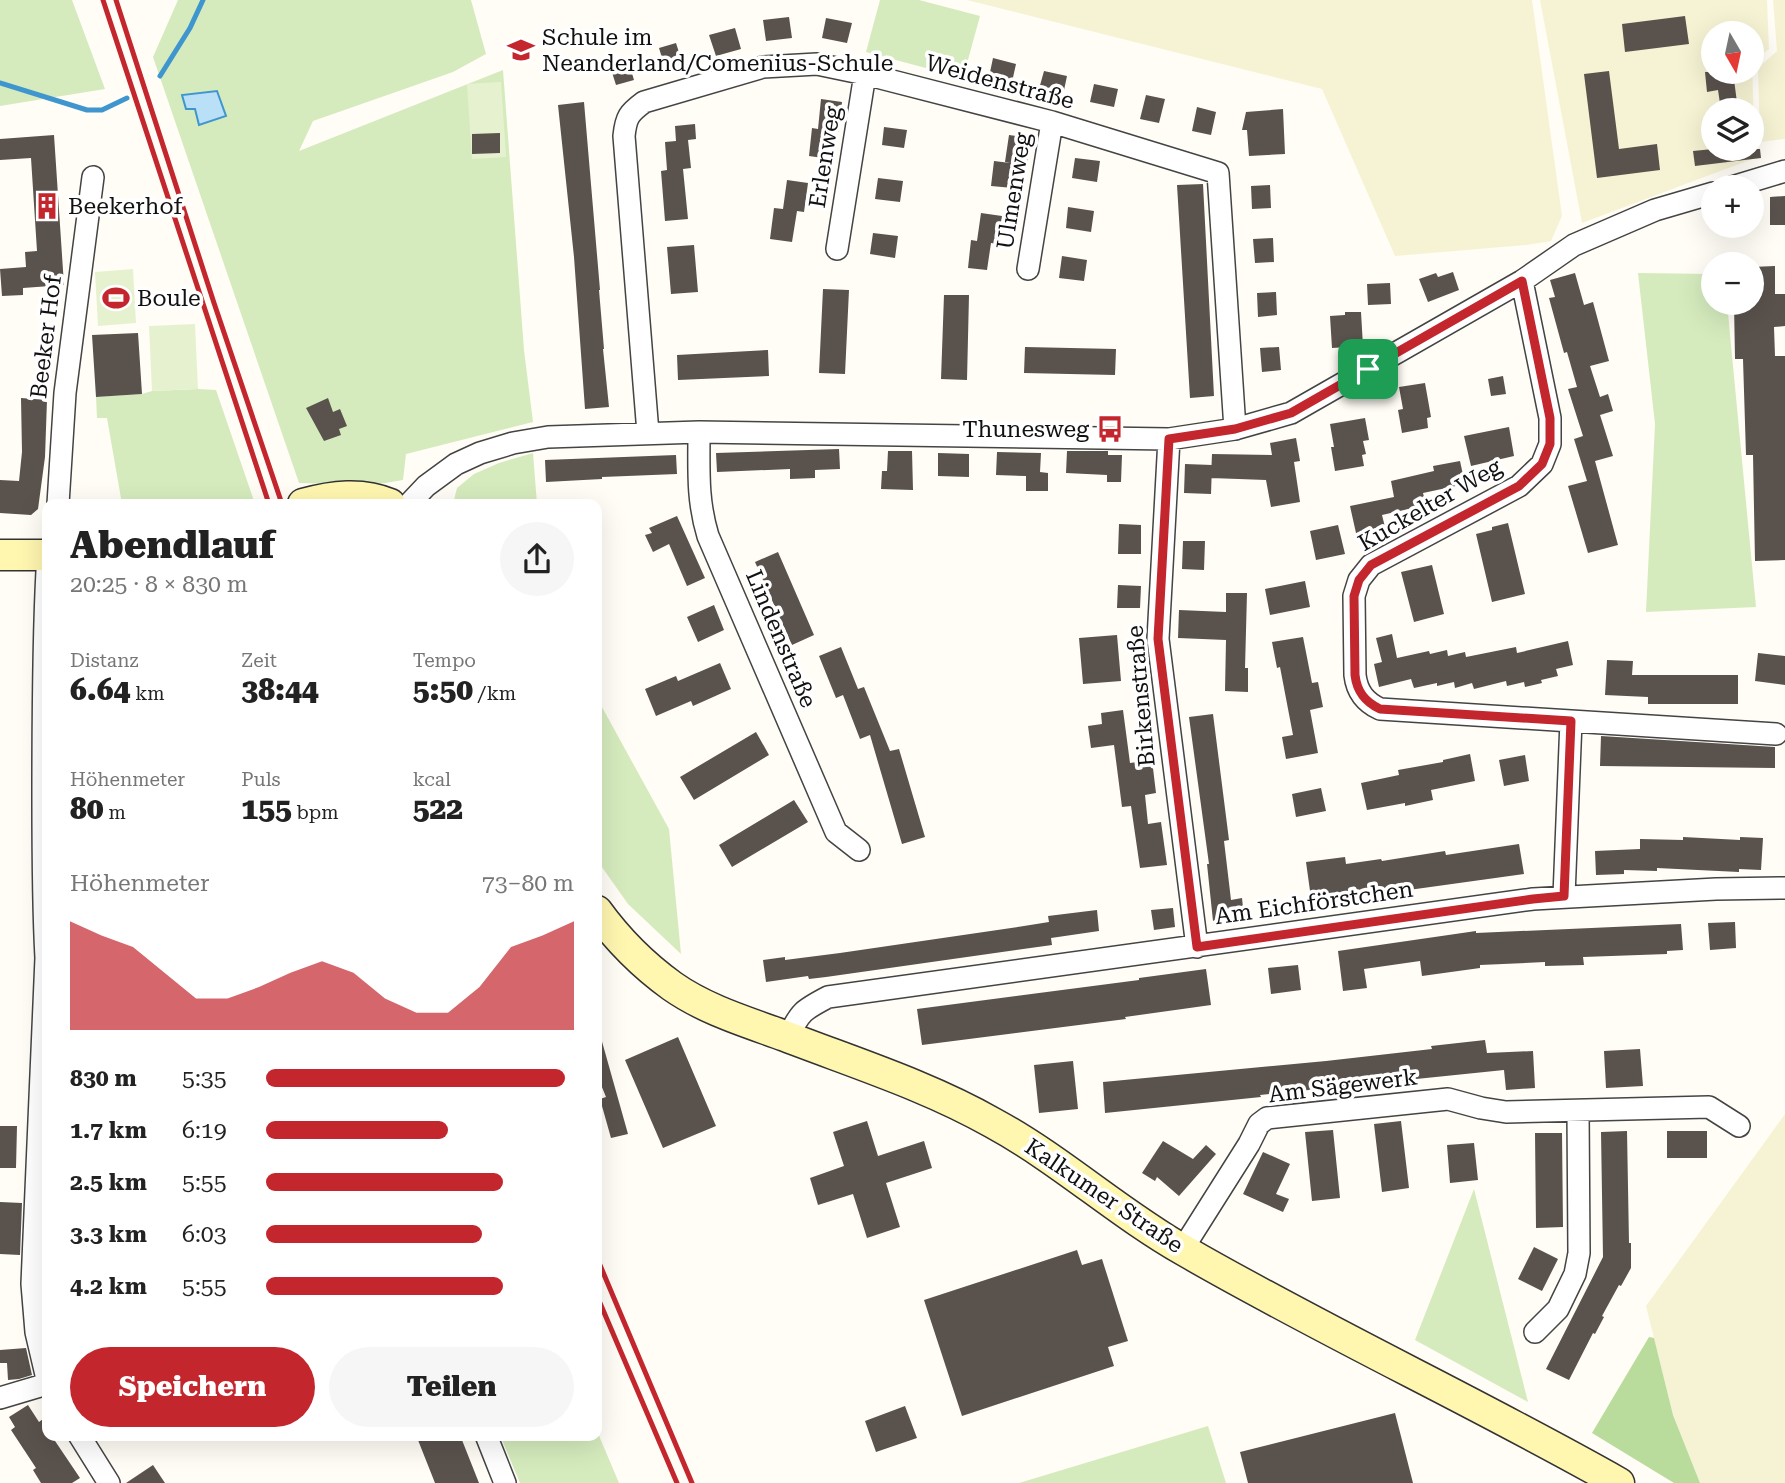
<!DOCTYPE html>
<html lang="de">
<head>
<meta charset="utf-8">
<style>
	body { margin:0; font-family:"Roboto Serif",serif; background:#f6f6f6; color:#222; height:100vh; display:flex; flex-direction:column; font-size:26px; white-space:nowrap }
	* { box-sizing:border-box; margin:0 }
	p { font-size:23px; color:#767676 }
	.icon { flex:none; width:38px; height:38px; fill:none; stroke:currentColor; stroke-width:2; stroke-linecap:round; stroke-linejoin:round }
	.map { position:relative; flex:1; overflow:hidden }
	.panel { position:absolute; left:42px; top:499px; width:560px; height:942px; display:flex; flex-direction:column; background:#fff; border-radius:14px; box-shadow:0 7px 28px #0002 }
	.panel>* { flex:none }
	.needle { width:46px; rotate:171deg }
	.tools { position:absolute; left:1701px; top:21px; display:grid; gap:14px }
	.tools a { display:grid; place-items:center; width:63px; height:63px; border-radius:50%; background:#fff; box-shadow:0 7px 28px #0002; font-size:35px }
	.pin { position:absolute; display:grid; place-items:center; width:60px; height:60px; color:#fff; margin:-30px; border-radius:14px; box-shadow:0 4px 10px #0006 }
	.round { display:grid; place-items:center; flex:none; width:74px; height:74px; border-radius:37px; background:#f6f6f6 }
	.summary { display:flex; align-items:center; justify-content:space-between; height:119px; padding:0 28px }
	h1 { font-size:38px; font-weight:800; line-height:52px }
	.metrics { display:grid; grid-template-columns:repeat(3,1fr); gap:10px; height:119px; padding:7px 28px }
	.metrics div { display:grid; align-content:center }
	.metrics b { font-size:30px; font-weight:800 }
	.metrics small { font-size:19px; font-weight:400 }
	.metrics p { font-size:19px }
	.chart { height:196px; padding:14px 28px }
	.chart p { display:flex; justify-content:space-between }
	.chart svg { width:100%; height:126px; margin-top:7px; fill:#c4262e; opacity:.7 }
	.cta { display:flex; gap:14px; margin-top:auto; padding:14px 28px }
	.cta a { flex:1; height:80px; border-radius:42px; background:#c4262e; color:#fff; font-size:28px; font-weight:800; line-height:80px; text-align:center }
	.cta a+a { background:#f6f6f6; color:#222 }
	ul { padding:0 28px; list-style:none; font-size:23px }
	li { display:grid; grid-template-columns:112px 84px 1fr; align-items:center; height:52px }
	li i { height:18px; border-radius:9px; background:#c4262e }
	.map>svg:first-child { display:block }
	.farmland { fill:#f6f3d4; fill-rule:evenodd }
	.green { fill:#d5ebbd }
	.forest { fill:#b9dc9c }
	.pitch { fill:#e6f2cf }
	.water { fill:#b9e0f7; stroke:#3f96cf; stroke-width:2 }
	.lines { fill:none; stroke-linecap:round; stroke-linejoin:round }
	.stream { stroke:#3f96cf; stroke-width:5 }
	.building { fill:#5a524d }
	.street-casing { stroke:#444; stroke-width:24 }
	.secondary-casing { stroke:#333; stroke-width:33 }
	.street { stroke:#fff; stroke-width:21 }
	.secondary { stroke:#fff6b0; stroke-width:30 }
	.rail { stroke:#c4262e; stroke-width:5 }
	.route-casing { stroke:#fff; stroke-width:14 }
	.route { stroke:#c4262e; stroke-width:9 }
	.labels { text-anchor:middle; dominant-baseline:central; stroke-width:7; stroke-linejoin:round; paint-order:stroke }
	.poi-label { font-size:23px; fill:#111; stroke:#fff; text-anchor:start }
	.street-label { font-size:23px; fill:#111; stroke:#fff }
</style>
</head>
<body>
<div class="map">
<svg width="1785" height="1483" viewBox="0 0 1785 1483">
	<rect width="100%" height="100%" fill="#fffdf5"/>
	<path class="farmland" d="M967,0H1532L1562,216L1551,241L1527,245L1395,256L1322,89Z
		M1540,0H1767L1769,49L1752,63L1755,158L1582,223ZM1713,33H1752V72H1713ZM1713,110H1752V149H1713Z
		M1773,0H1785V139L1760,142L1758,68L1777,51Z
		M1785,1114V1483H1700L1673,1415L1646,1306Z"/>
	<path class="green" d="M0,0H72L105,89L0,106Z
		M178,0H471L486,54L453,72L313,121L299,151L503,70L524,350L533,422L406,454L403,480L373,485L299,483L153,57Z
		M880,0H919L980,16L963,78L866,52Z
		M1638,273L1713,274V303H1727L1756,607L1646,612L1655,424Z
		M198,389L216,390L254,501L243,503L231,499L208,504H122L107,418H97L96,397L142,394L152,391Z
		M533,453L537,504H453L457,488L474,474L499,463Z
		M597,698L669,829L681,954L628,904L597,860Z
		M1474,1189L1528,1402L1415,1340Z
		M1208,1426L1226,1483H1019Z
		M597,1431L619,1483H520L500,1435H597Z"/>
	<path class="forest" d="M1649,1337L1654,1338L1673,1415L1700,1483H1674L1592,1433Z"/>
	<path class="pitch" d="M501,82L506,157L472,159L467,84Z
		M133,269L136,323L98,326L95,272Z
		M195,324L198,389L152,391L149,326Z"/>
	<path class="water" d="M217,91L226,116L199,125L195,109H186L182,95Z"/>
	<g class="lines">
		<path class="stream" d="M160,76L190,28L203,0
			M0,83L87,110H102L127,98"/>
	</g>
	<path class="building" d="M1685,16L1689,44L1625,52L1622,24Z
		M789,17L792,38L766,41L763,20Z
		M826,18L852,23L847,43L822,38Z
		M735,28L741,49L716,56L709,35Z
		M676,43L683,65L666,71L659,48Z
		M627,57L634,80L616,85L609,63Z
		M993,58L1016,64L1012,82L989,77Z
		M1044,71L1067,76L1063,95L1039,89Z
		M1609,71L1619,149L1657,144L1660,170L1597,178L1584,74Z
		M1705,72H1733L1738,110H1721L1718,90L1707,92Z
		M1094,84L1118,89L1114,107L1090,102Z
		M1146,95L1165,99L1159,123L1140,119Z
		M821,99L842,102L839,132L833,131L830,159L809,156L812,128L818,129Z
		M584,102L600,290H599L604,349H603L609,407L585,409L574,257L558,105Z
		M1197,107L1216,112L1211,135L1192,131Z
		M1283,109L1285,154L1249,156L1247,130H1242L1246,112Z
		M695,124L696,139L688,140L691,168L683,169L688,219L665,221L661,171L667,170L665,142L676,141L675,126Z
		M884,127L907,130L904,148L882,145Z
		M500,133V153L472,154V134Z
		M54,135L64,285L23,288V295L2,296L0,269L26,267L25,252L37,251L31,158L0,160V139Z
		M1009,135L1030,138L1027,165L1017,164L1013,188L991,186L994,161L1010,163L1005,162Z
		M1713,149H1760L1761,158L1695,166L1693,151Z
		M1075,158L1100,161L1097,182L1072,178Z
		M878,178L903,181L900,202L875,199Z
		M787,180L808,183L804,212L797,211L792,242L770,239L774,208L783,209Z
		M1203,184L1214,396L1190,398L1177,185Z
		M1270,185L1271,208L1252,209L1251,186Z
		M1785,196V225H1770V197Z
		M1068,207L1094,211L1091,232L1066,228Z
		M981,213L1002,216L998,244L991,243L987,270L968,268L971,240L977,241Z
		M873,233L898,236L895,258L870,254Z
		M1273,238L1274,262L1255,263L1253,239Z
		M694,245L698,292L671,294L667,247Z
		M1062,256L1087,260L1084,281L1059,278Z
		M1775,266V294H1785V326L1774,327L1775,356H1785V560L1755,561L1753,455H1746L1743,359H1735L1734,303H1752V267Z
		M1453,272L1459,290L1428,302L1419,279L1436,273L1438,277Z
		M1575,273L1584,305L1593,302L1609,361L1590,366L1600,397L1608,394L1613,411L1600,415L1613,456L1595,461L1618,545L1588,553L1568,486L1587,481L1574,439L1583,436L1568,389L1577,387L1567,352L1564,353L1549,298L1555,297L1550,280Z
		M1390,283L1391,304L1368,305L1367,284Z
		M823,289L849,290L845,374L819,373Z
		M1276,292L1277,315L1258,317L1257,293Z
		M944,295H969L967,380L941,379Z
		M1345,312H1361L1363,346L1332,348L1330,316L1345,315Z
		M138,333L142,394L96,397L92,335Z
		M1025,347L1116,349L1115,375L1024,373Z
		M1279,347L1281,370L1262,372L1260,348Z
		M768,350L769,376L678,380L677,355Z
		M1503,376L1506,394L1491,396L1488,379Z
		M1425,383L1431,417L1427,418L1428,428L1402,433L1398,410L1403,409L1399,387Z
		M21,398L47,400L45,457L38,509L31,515L0,513V480L19,481L22,452Z
		M328,398L333,412L340,409L347,426L339,429L341,435L324,441L306,408Z
		M1365,418L1369,440L1363,441L1366,454L1362,455L1364,466L1335,471L1331,447H1334L1330,424Z
		M1509,427L1514,456L1471,466L1464,436Z
		M1296,438L1300,461L1294,462L1300,502L1271,507L1266,480L1211,478L1212,454L1272,455L1270,443Z
		M839,449L840,469L815,470V478L790,479V469L717,472L716,453Z
		M888,451H912L913,490L881,489L882,471H887Z
		M1067,451H1108V455H1122L1121,482H1107V475L1066,473Z
		M997,452L1041,453L1040,472L1048,473V491H1026V476L996,475Z
		M938,453L969,454V477L938,476Z
		M676,455L677,474L602,477V479L546,482L545,460Z
		M1460,461L1465,484L1423,493L1426,505L1382,515L1385,527L1356,533L1350,506L1394,497L1391,481L1434,471L1433,466Z
		M1185,464L1212,465L1211,494L1184,493Z
		M677,516L705,578L687,586L669,544L653,552L645,535L652,533L649,528Z
		M1508,523L1525,594L1492,602L1476,534L1492,530V527Z
		M1119,524L1141,525V554H1118Z
		M1338,525L1345,554L1316,560L1310,531Z
		M1183,541H1205L1204,570L1182,569Z
		M778,552L814,635L792,645L755,562Z
		M1432,565L1444,614L1414,622L1401,572Z
		M1305,581L1310,607L1270,615L1265,589Z
		M1118,585L1141,586L1140,608H1117Z
		M1226,593H1247L1245,668H1248V692L1225,691L1226,640L1178,638L1179,610L1226,612Z
		M714,605L724,630L698,642L687,617Z
		M1392,634L1397,658L1429,651L1430,654L1447,650L1448,656L1465,652L1466,657L1516,647L1517,653L1568,641L1573,665L1556,669L1558,676L1541,680L1542,683L1525,687L1524,682L1507,686L1506,681L1474,689L1472,683L1455,688L1454,682L1437,686V683L1414,688L1411,679L1379,687L1374,664L1382,662L1376,638Z
		M1117,635L1121,681L1083,684L1079,638Z
		M1303,637L1312,683L1318,682L1323,707L1310,710L1318,753L1286,759L1282,737L1293,735L1280,667L1277,668L1272,642Z
		M841,647L858,689L864,687L890,751L899,749L925,837L902,844L870,735L860,739L843,695L836,698L819,656Z
		M1758,653L1785,656V685L1755,681Z
		M1607,660L1633,661L1632,675H1738V704H1648V697L1605,695Z
		M720,663L731,689L693,706L691,701L656,716L645,689L676,676L678,681Z
		M1123,710L1130,763L1152,760L1156,793L1145,795L1148,824L1161,822L1167,865L1140,868L1131,806L1122,807L1114,745L1091,748L1088,726L1102,724L1101,713Z
		M1213,714L1229,840L1224,841L1231,900L1242,898L1244,917L1213,921L1207,864H1209L1189,717Z
		M756,732L769,755L694,800L680,777Z
		M1601,736L1775,747V768L1600,766Z
		M1470,754L1475,781L1431,790L1433,800L1405,806V803L1367,810L1361,783L1399,775L1398,770L1443,762V760Z
		M1525,755L1529,781L1504,786L1499,760Z
		M1321,788L1326,811L1296,817L1292,794Z
		M794,800L808,822L732,867L719,845Z
		M1683,837L1740,840V837L1763,838L1761,870L1739,869V872L1657,868V871L1624,870V874L1596,875L1595,851L1640,849V839L1683,840Z
		M1519,844L1524,874L1351,898L1350,892L1311,898L1306,862L1345,857L1346,864L1381,859L1382,861L1445,851L1446,855Z
		M1173,908L1175,927L1154,930L1151,910Z
		M1097,910L1099,931L1051,938L1052,945L826,977L809,979L808,976L766,982L763,960L785,957V960L840,953L1024,926L1049,922L1048,916Z
		M1735,922L1736,948L1710,950L1708,923Z
		M1681,924L1683,950L1667,951V954L1583,957L1584,965L1545,966V962L1480,965V968L1422,976L1420,961L1364,969L1367,988L1343,991L1338,951L1476,931V933Z
		M1298,965L1301,990L1271,994L1268,968Z
		M1206,969L1211,1005L1125,1017L1126,1019L922,1045L917,1009L1139,980V978Z
		M678,1037L716,1126L663,1148L625,1060Z
		M597,1038H601L628,1134L611,1138L600,1099L606,1097L597,1075Z
		M1485,1040L1487,1053L1533,1051L1535,1088L1506,1090L1504,1070L1260,1095L1261,1097L1105,1113L1103,1082L1326,1061L1432,1049L1431,1046Z
		M1640,1049L1643,1086L1606,1088L1604,1051Z
		M1073,1061L1078,1109L1039,1113L1034,1065Z
		M867,1121L878,1156L924,1141L932,1168L886,1183L900,1227L867,1238L853,1194L818,1205L810,1178L844,1166L833,1132Z
		M1401,1121L1409,1188L1382,1192L1374,1124Z
		M0,1126H17L16,1168H0Z
		M1333,1130L1340,1198L1312,1201L1305,1132Z
		M1627,1131L1629,1243H1631V1268L1621,1286L1619,1285L1602,1316L1604,1317L1595,1334L1593,1333L1569,1380L1546,1369L1603,1257L1601,1132Z
		M1667,1131H1707V1158H1667Z
		M1535,1133H1562L1563,1227L1536,1228Z
		M1163,1141L1193,1159L1206,1145L1216,1154L1179,1196L1157,1177L1155,1181L1142,1173Z
		M1474,1143L1478,1180L1450,1183L1447,1145Z
		M1263,1152L1290,1164L1276,1194L1289,1199L1283,1212L1243,1194Z
		M0,1202L22,1203L20,1255L0,1254Z
		M1534,1247L1558,1259L1542,1291L1518,1279Z
		M1077,1250L1082,1265L1102,1259L1128,1341L1108,1347L1114,1366L962,1416L924,1300Z
		M26,1348L32,1375L19,1379L8,1380L7,1363H0V1350Z
		M28,1405L39,1422L47,1416V1435H51L80,1478L72,1483H41L33,1470L36,1468L11,1430L15,1427L9,1417Z
		M905,1406L917,1438L876,1452L865,1421Z
		M1395,1413L1413,1483H1248L1240,1452Z
		M416,1435H460L479,1483H435Z
		M153,1465L165,1483H126Z"/>
	<g class="lines">
		<defs>
			<path id="street" d="M1732,187L1785,171
				M837,249L865,74
				M1028,269L1052,122
				M1522,281L1550,418V444L1542,464L1519,486L1371,565L1359,580L1354,596L1355,675C1357,692 1365,702 1380,709L1571,721L1564,896
				M699,432C699,470 697,500 708,536L836,832L859,850
				M648,433L624,136C626,117 629,113 644,102L763,67L817,64L865,74L1052,122L1218,173L1235,429
				M1169,439L1158,639L1197,947
				M58,504L65,393L93,177
				M409,504L426,486L456,464L480,453L513,443L548,437L699,432L1169,439L1235,429L1291,413L1522,281L1574,245L1655,210L1713,193
				M47,571C43,646 43,721 43,797C43,850 43,904 46,958L32,1284L36,1332L47,1379
				M1571,721L1776,734
				M788,1037C800,1012 803,1010 828,997L1533,899L1716,889L1785,888
				M1182,1250L1249,1144L1259,1124L1267,1118L1448,1099L1481,1108L1506,1112L1709,1107L1739,1126
				M1535,1332L1558,1309L1575,1274L1579,1253L1578,1111
				M0,1398L47,1384
				M79,1435L109,1483
				M486,1435L505,1483"/>
			<path id="secondary" d="M303,504C332,496 362,492 390,504
				M0,555H47
				M597,911C618,940 643,965 672,986C706,1010 747,1022 785,1036C855,1063 928,1086 993,1123C1061,1160 1118,1213 1185,1251C1327,1333 1476,1402 1619,1483"/>
		</defs>
		<use href="#street" class="street-casing"/>
		<use href="#secondary" class="secondary-casing"/>
		<use href="#street" class="street"/>
		<use href="#secondary" class="secondary"/>
		<path class="rail" d="M103,0L269,504
			M116,0L214,303L282,504
			M597,1258L692,1483
			M597,1296L677,1483"/>
	</g>
	<g class="lines">
		<defs>
			<path id="route" d="M1522,281L1550,418V444L1542,464L1519,486L1371,565L1359,580L1354,596L1355,675C1357,692 1365,702 1380,709L1571,721L1564,896L1533,899L1197,947L1158,639L1169,439L1235,429L1291,413Z"/>
		</defs>
		<use href="#route" class="route-casing"/>
		<use href="#route" class="route"/>
	</g>
	<defs>
		<symbol id="school-bare" viewBox="-9 -9 18 18"><path d="M0-5L7-2L0 1L-7-2ZM-4 1L0 2.5L4 1V4Q0 6-4 4Z" fill="#c4262e" stroke="#fff" stroke-width="2.5" paint-order="stroke"/></symbol>
		<symbol id="building-bare" viewBox="-9 -9 18 18"><path d="M-4-6H4V6H1V3H-1V6H-4ZM-2.5-4.3h1.7v1.8h-1.7ZM.8-4.3h1.7v1.8H.8ZM-2.5-1h1.7V.8h-1.7ZM.8-1h1.7V.8H.8Z" fill="#c4262e" stroke="#fff" stroke-width="2.5" paint-order="stroke"/></symbol>
		<symbol id="stadium-bare" viewBox="-9 -9 18 18"><path d="M0-5a6.5 5 0 1 0 0 10a6.5 5 0 1 0 0-10ZM-3.5-1.8h7v3.6h-7Z" fill="#c4262e" stroke="#fff" stroke-width="2.5" paint-order="stroke"/></symbol>
		<symbol id="bus-bare" viewBox="-9 -9 18 18"><path d="M-5-6H5V4H4V6H2V4H-2V6H-4V4H-5ZM-3.5-4V0h7V-4ZM-3.5 1.2v1.5H-2V1.2ZM2 1.2v1.5H3.5V1.2Z" fill="#c4262e" stroke="#fff" stroke-width="2.5" paint-order="stroke"/></symbol>
	</defs>
	<g fill-rule="evenodd">
		<use href="#school-bare" x="502" y="31" width="38" height="38"/>
		<use href="#building-bare" x="28" y="187" width="38" height="38"/>
		<use href="#stadium-bare" x="97" y="279" width="38" height="38"/>
		<use href="#bus-bare" x="1091" y="410" width="38" height="38"/>
	</g>
	<g class="labels">
		<g class="poi-label">
			<text x="542" y="37">Schule im<tspan x="542" dy="26">Neanderland/Comenius-Schule</tspan></text>
			<text x="68" y="206">Beekerhof</text>
			<text x="137" y="298">Boule</text>
			<text x="1089" y="429" text-anchor="end">Thunesweg</text>
		</g>
		<g class="street-label">
			<text transform="translate(1000 82) rotate(15)">Weidenstraße</text>
			<text transform="translate(825 157) rotate(-81)">Erlenweg</text>
			<text transform="translate(1014 191) rotate(-81)">Ulmenweg</text>
			<text transform="translate(46 337) rotate(-83)">Beeker Hof</text>
			<text transform="translate(1430 505) rotate(-30)">Kuckelter Weg</text>
			<text transform="translate(781 639) rotate(67)">Lindenstraße</text>
			<text transform="translate(1141 696) rotate(-95)">Birkenstraße</text>
			<text transform="translate(1314 903) rotate(-8)">Am Eichförstchen</text>
			<text transform="translate(1343 1086) rotate(-7)">Am Sägewerk</text>
			<text transform="translate(1104 1196) rotate(34)">Kalkumer Straße</text>
		</g>
	</g>
</svg>
<div class="tools">
<a><svg class="needle" viewBox="-14 -14 28 28"><path d="M0-13l5 13h-10z" fill="#e53935"/><path d="M0 13l5-13h-10z" fill="#767676"/></svg></a>
<a><svg class="icon" aria-label="layers" viewBox="0 0 24 24"><path d="M12 4l9 5-9 5-9-5zM3 14l9 5 9-5"/></svg></a>
<a>+</a>
<a>−</a>
</div>
<div class="pin" style="left:1368px;top:369px;background:#1e9e55"><svg class="icon" aria-label="arrive" viewBox="0 0 24 24"><path d="M6 21V4h12l-3 4 3 4H6"/></svg></div>
<section class="panel">
<div class="summary"><div><h1>Abendlauf</h1><p>20:25 · 8 × 830 m</p></div><a class="round"><svg class="icon" aria-label="share" viewBox="0 0 24 24"><path d="M12 15V3M7 8l5-5 5 5M5 13v7h14v-7"/></svg></a></div>
<div class="metrics">
<div><p>Distanz</p><b>6.64<small> km</small></b></div>
<div><p>Zeit</p><b>38:44</b></div>
<div><p>Tempo</p><b>5:50<small> /km</small></b></div>
</div>
<div class="metrics">
<div><p>Höhenmeter</p><b>80<small> m</small></b></div>
<div><p>Puls</p><b>155<small> bpm</small></b></div>
<div><p>kcal</p><b>522</b></div>
</div>
<div class="chart"><p><span>Höhenmeter</span>73–80 m</p>
<svg viewBox="0 0 160 44" preserveAspectRatio="none"><path d="M0 44V6L10 11L20 15L30 24L40 33L50 33L60 29L70 24L80 20L90 24L100 33L110 38L120 38L130 29L140 15L150 11L160 6V44z"/></svg>
</div>
<ul>
<li><b>830 m</b>5:35<i style="width:97%"></i></li>
<li><b>1.7 km</b>6:19<i style="width:59%"></i></li>
<li><b>2.5 km</b>5:55<i style="width:77%"></i></li>
<li><b>3.3 km</b>6:03<i style="width:70%"></i></li>
<li><b>4.2 km</b>5:55<i style="width:77%"></i></li>
</ul>
<div class="cta"><a>Speichern</a><a>Teilen</a></div>
</section>
</div>
</body>
</html>
